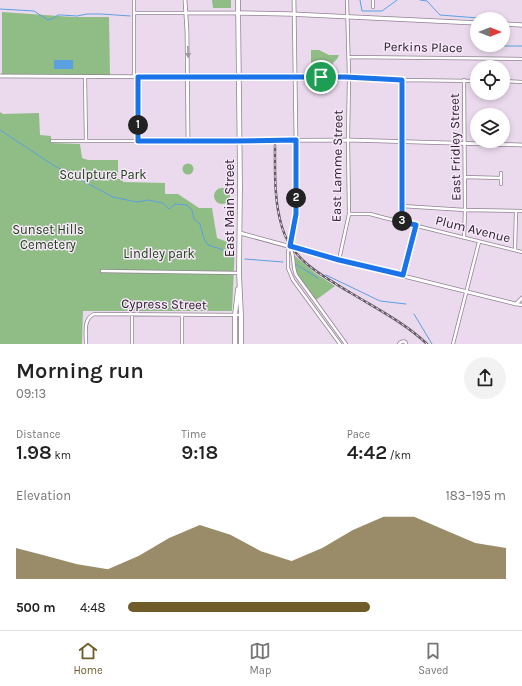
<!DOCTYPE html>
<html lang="en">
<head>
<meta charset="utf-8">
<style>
	body { margin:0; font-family:Karla,sans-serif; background:#f2f2f2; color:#222; height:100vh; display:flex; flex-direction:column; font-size:15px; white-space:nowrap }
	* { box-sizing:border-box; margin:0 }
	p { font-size:13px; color:#767676 }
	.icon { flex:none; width:22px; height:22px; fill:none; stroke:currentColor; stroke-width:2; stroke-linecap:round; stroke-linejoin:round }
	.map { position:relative; height:344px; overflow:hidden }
	.details { display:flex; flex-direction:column; background:#fff; flex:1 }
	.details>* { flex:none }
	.needle { width:26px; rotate:90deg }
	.controls { position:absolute; left:470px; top:12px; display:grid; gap:8px }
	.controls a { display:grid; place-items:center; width:40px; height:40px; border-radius:50%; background:#fff; box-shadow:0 2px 6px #0003; font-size:20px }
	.pin { position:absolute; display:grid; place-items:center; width:34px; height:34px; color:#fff; margin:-17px; border:2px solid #fff; border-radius:50%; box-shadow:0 1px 4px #0007 }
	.km { position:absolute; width:20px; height:20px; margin:-10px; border-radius:50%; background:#222; color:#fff; font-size:11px; line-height:20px; text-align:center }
	.round { display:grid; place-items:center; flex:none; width:42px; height:42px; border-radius:21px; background:#f2f2f2 }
	.headline { display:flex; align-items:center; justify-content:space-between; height:68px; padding:0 16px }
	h1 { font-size:22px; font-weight:600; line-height:30px }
	.figures { display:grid; grid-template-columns:repeat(3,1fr); gap:6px; height:68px; padding:4px 16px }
	.figures div { display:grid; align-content:center }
	.figures b { font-size:20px; font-weight:600 }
	.figures small { font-size:11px; font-weight:400 }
	.figures p { font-size:11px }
	.chart { height:112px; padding:8px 16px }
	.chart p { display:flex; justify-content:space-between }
	.chart svg { width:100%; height:72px; margin-top:4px; fill:#705c2b; opacity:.7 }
	ul { padding:0 16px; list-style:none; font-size:13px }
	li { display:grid; grid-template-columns:64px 48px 1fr; align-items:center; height:30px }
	li i { height:10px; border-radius:5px; background:#705c2b }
	.tabs { display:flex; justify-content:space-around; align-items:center; height:56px; border-top:1px solid #e0e0e0; background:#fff; font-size:11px; color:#767676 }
	.tabs a { display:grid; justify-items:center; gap:2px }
	.tabs .current { color:#705c2b }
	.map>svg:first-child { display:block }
	.green { fill:#8fbd85 }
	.water { fill:#5ba0e0 }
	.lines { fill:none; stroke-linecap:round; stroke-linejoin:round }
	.stream { stroke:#5ba0e0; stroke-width:1 }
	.minor-casing { stroke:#908192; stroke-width:4 }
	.tertiary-casing { stroke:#908192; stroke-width:4.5 }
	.secondary-casing { stroke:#908192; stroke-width:5 }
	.trunk-casing { stroke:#908192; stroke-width:5.5 }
	.minor { stroke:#fff; stroke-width:2.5 }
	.tertiary { stroke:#fff; stroke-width:3 }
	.secondary { stroke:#fff; stroke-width:3.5 }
	.trunk { stroke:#fff; stroke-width:4 }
	.rail-casing { stroke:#655b66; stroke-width:2.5 }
	.rail { stroke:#f8e7fa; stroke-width:1; stroke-dasharray:3; stroke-linecap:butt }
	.oneway { fill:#9e9c9f }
	.route-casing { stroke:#fff; stroke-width:8 }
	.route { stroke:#1a73e8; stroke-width:5 }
	.labels { text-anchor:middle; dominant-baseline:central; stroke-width:3; stroke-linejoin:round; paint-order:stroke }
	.street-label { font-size:13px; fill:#282229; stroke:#f8e7fa }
	.park-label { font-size:13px; fill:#1b4313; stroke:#f8e7fa }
</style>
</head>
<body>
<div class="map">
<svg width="522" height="344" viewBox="0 0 522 344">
	<rect width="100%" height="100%" fill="#ebdaed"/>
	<path class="green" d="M212,0H231V8H213Z
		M2,12L73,17H109L110,75H2Z
		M311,50H319L329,55H339L337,59L333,63L332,71H311Z
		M0,112L3,114L39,113L40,135L51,136V143L80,144L82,158L88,160H118V179H123V182L165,183V194H178L199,208H212L217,238L235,245L232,311H83L82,344H0Z
		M182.5 169a5.5 5.5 0 1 1 11 0a5.5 5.5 0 1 1-11 0Z
		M214 196a8 8 0 1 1 16 0a8 8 0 1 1-16 0Z
		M294,255L315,273L335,286L316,300L298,276L295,269Z"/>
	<path class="water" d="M54,60H73V69H54Z"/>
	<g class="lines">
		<path class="stream" d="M360,0L362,11H382L397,0
			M420,0L427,1L440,15L478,18
			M0,9L34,11L48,20L52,19L58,15H62L77,16L87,14H101L130,16
			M498,45L499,46H522
			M0,130L53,165L113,197L137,202L148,200L163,203L169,209L175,204L187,205L192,210L194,219L200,224L204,239L208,245L221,249L233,258
			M245,259L283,262
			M297,265L318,278
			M326,275L380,301L406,304
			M414,314L432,344"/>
		<defs>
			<path id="minor" d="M134,0V77
				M373,7V0
				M134,13H186
				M349,57L522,59
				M85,77L86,141
				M188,77H349L402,80L477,81
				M402,80V222
				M464,80L465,210L464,238
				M503,81L522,82
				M296,140L295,213L294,227L290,246L288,252V268L293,280L340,344
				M52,141H188
				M137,141L138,77
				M465,177L501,178
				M501,184V173
				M402,206L465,210L522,211
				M349,214H370L385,218L522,252
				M290,247C295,256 292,266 296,275L346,344
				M515,250L516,211
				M339,260L349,214L348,140L349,77L347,0
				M102,271L239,273
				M403,275L415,225
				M516,304L522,305
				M132,314V344
				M182,315V344
				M86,344C86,333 83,319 94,314L241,315
				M399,344L401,342C403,341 406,341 406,344
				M453,344L479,242"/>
			<path id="tertiary" d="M185,0L187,32L188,141L348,140L522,145
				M294,0L296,140
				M186,13H238
				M0,76L188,77
				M240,233L339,260L516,304L522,298"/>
			<path id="secondary" d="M238,13L290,14L477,23
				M503,24L522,25"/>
			<path id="trunk" d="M238,0L240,185L239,273L241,315V344
				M235,344V315L238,289"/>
		</defs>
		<use href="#minor" class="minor-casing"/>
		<use href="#tertiary" class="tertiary-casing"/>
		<use href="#secondary" class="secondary-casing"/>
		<use href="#trunk" class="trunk-casing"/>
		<use href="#minor" class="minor"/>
		<use href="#tertiary" class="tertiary"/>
		<use href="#secondary" class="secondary"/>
		<use href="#trunk" class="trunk"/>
		<defs>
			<path id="rail" d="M275,145C275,173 274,201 282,227C292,261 323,276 351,293C377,309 405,323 427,344"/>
		</defs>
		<use href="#rail" class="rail-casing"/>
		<use href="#rail" class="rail"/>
	</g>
	<defs><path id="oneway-solid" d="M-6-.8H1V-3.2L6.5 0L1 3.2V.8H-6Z"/></defs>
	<use class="oneway" href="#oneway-solid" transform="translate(188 52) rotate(88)"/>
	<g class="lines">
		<defs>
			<path id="route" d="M138,77H345L402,80V222L416,225L403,275L339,260L290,246L296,214V140L234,141H138Z"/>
		</defs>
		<use href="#route" class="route-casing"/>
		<use href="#route" class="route"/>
	</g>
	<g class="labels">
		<g class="street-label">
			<text transform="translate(423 47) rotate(1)">Perkins Place</text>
			<text transform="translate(455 147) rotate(-91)">East Fridley Street</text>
			<text transform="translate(337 166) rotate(-89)">East Lamme Street</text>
			<text transform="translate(229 208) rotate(-90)">East Main Street</text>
			<text transform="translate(473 229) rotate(14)">Plum Avenue</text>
			<text transform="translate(164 304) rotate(1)">Cypress Street</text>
		</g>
		<g class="park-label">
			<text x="103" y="174">Sculpture Park</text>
			<text x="48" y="229">Sunset Hills<tspan x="48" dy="15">Cemetery</tspan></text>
			<text x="159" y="253">Lindley park</text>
		</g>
	</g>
</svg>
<div class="controls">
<a><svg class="needle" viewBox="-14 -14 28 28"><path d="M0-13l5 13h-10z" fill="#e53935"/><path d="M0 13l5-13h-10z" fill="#767676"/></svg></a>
<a><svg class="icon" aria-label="locate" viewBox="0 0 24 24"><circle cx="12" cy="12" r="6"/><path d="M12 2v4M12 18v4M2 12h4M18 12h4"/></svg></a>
<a><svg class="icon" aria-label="layers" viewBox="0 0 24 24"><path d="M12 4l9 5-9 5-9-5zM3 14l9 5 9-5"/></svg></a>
</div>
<div class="pin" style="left:321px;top:77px;background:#1e9e55"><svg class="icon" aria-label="arrive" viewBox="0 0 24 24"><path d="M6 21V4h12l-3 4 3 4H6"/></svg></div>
<b class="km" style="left:138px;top:125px">1</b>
<b class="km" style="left:296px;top:198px">2</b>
<b class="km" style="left:402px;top:221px">3</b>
</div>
<section class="details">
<div class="headline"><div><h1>Morning run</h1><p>09:13</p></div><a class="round"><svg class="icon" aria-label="share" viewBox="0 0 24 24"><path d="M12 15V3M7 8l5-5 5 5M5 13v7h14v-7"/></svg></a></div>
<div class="figures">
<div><p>Distance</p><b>1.98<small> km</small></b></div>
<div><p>Time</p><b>9:18</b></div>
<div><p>Pace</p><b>4:42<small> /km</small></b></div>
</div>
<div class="chart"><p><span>Elevation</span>183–195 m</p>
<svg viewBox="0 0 160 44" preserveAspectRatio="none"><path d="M0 44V25L10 30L20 35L30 38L40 30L50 19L60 11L70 17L80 27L90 33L100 25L110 14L120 6L130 6L140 14L150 22L160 25V44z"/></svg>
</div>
<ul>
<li><b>500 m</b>4:48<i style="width:64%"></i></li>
</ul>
</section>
<nav class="tabs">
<a class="current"><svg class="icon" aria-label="home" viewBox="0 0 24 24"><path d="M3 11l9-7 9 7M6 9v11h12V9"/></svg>Home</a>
<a><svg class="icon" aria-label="map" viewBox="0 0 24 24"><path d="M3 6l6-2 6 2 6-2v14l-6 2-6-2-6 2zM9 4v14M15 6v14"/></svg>Map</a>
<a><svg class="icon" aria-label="saved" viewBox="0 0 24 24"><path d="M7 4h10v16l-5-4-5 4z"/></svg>Saved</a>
</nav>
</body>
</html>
